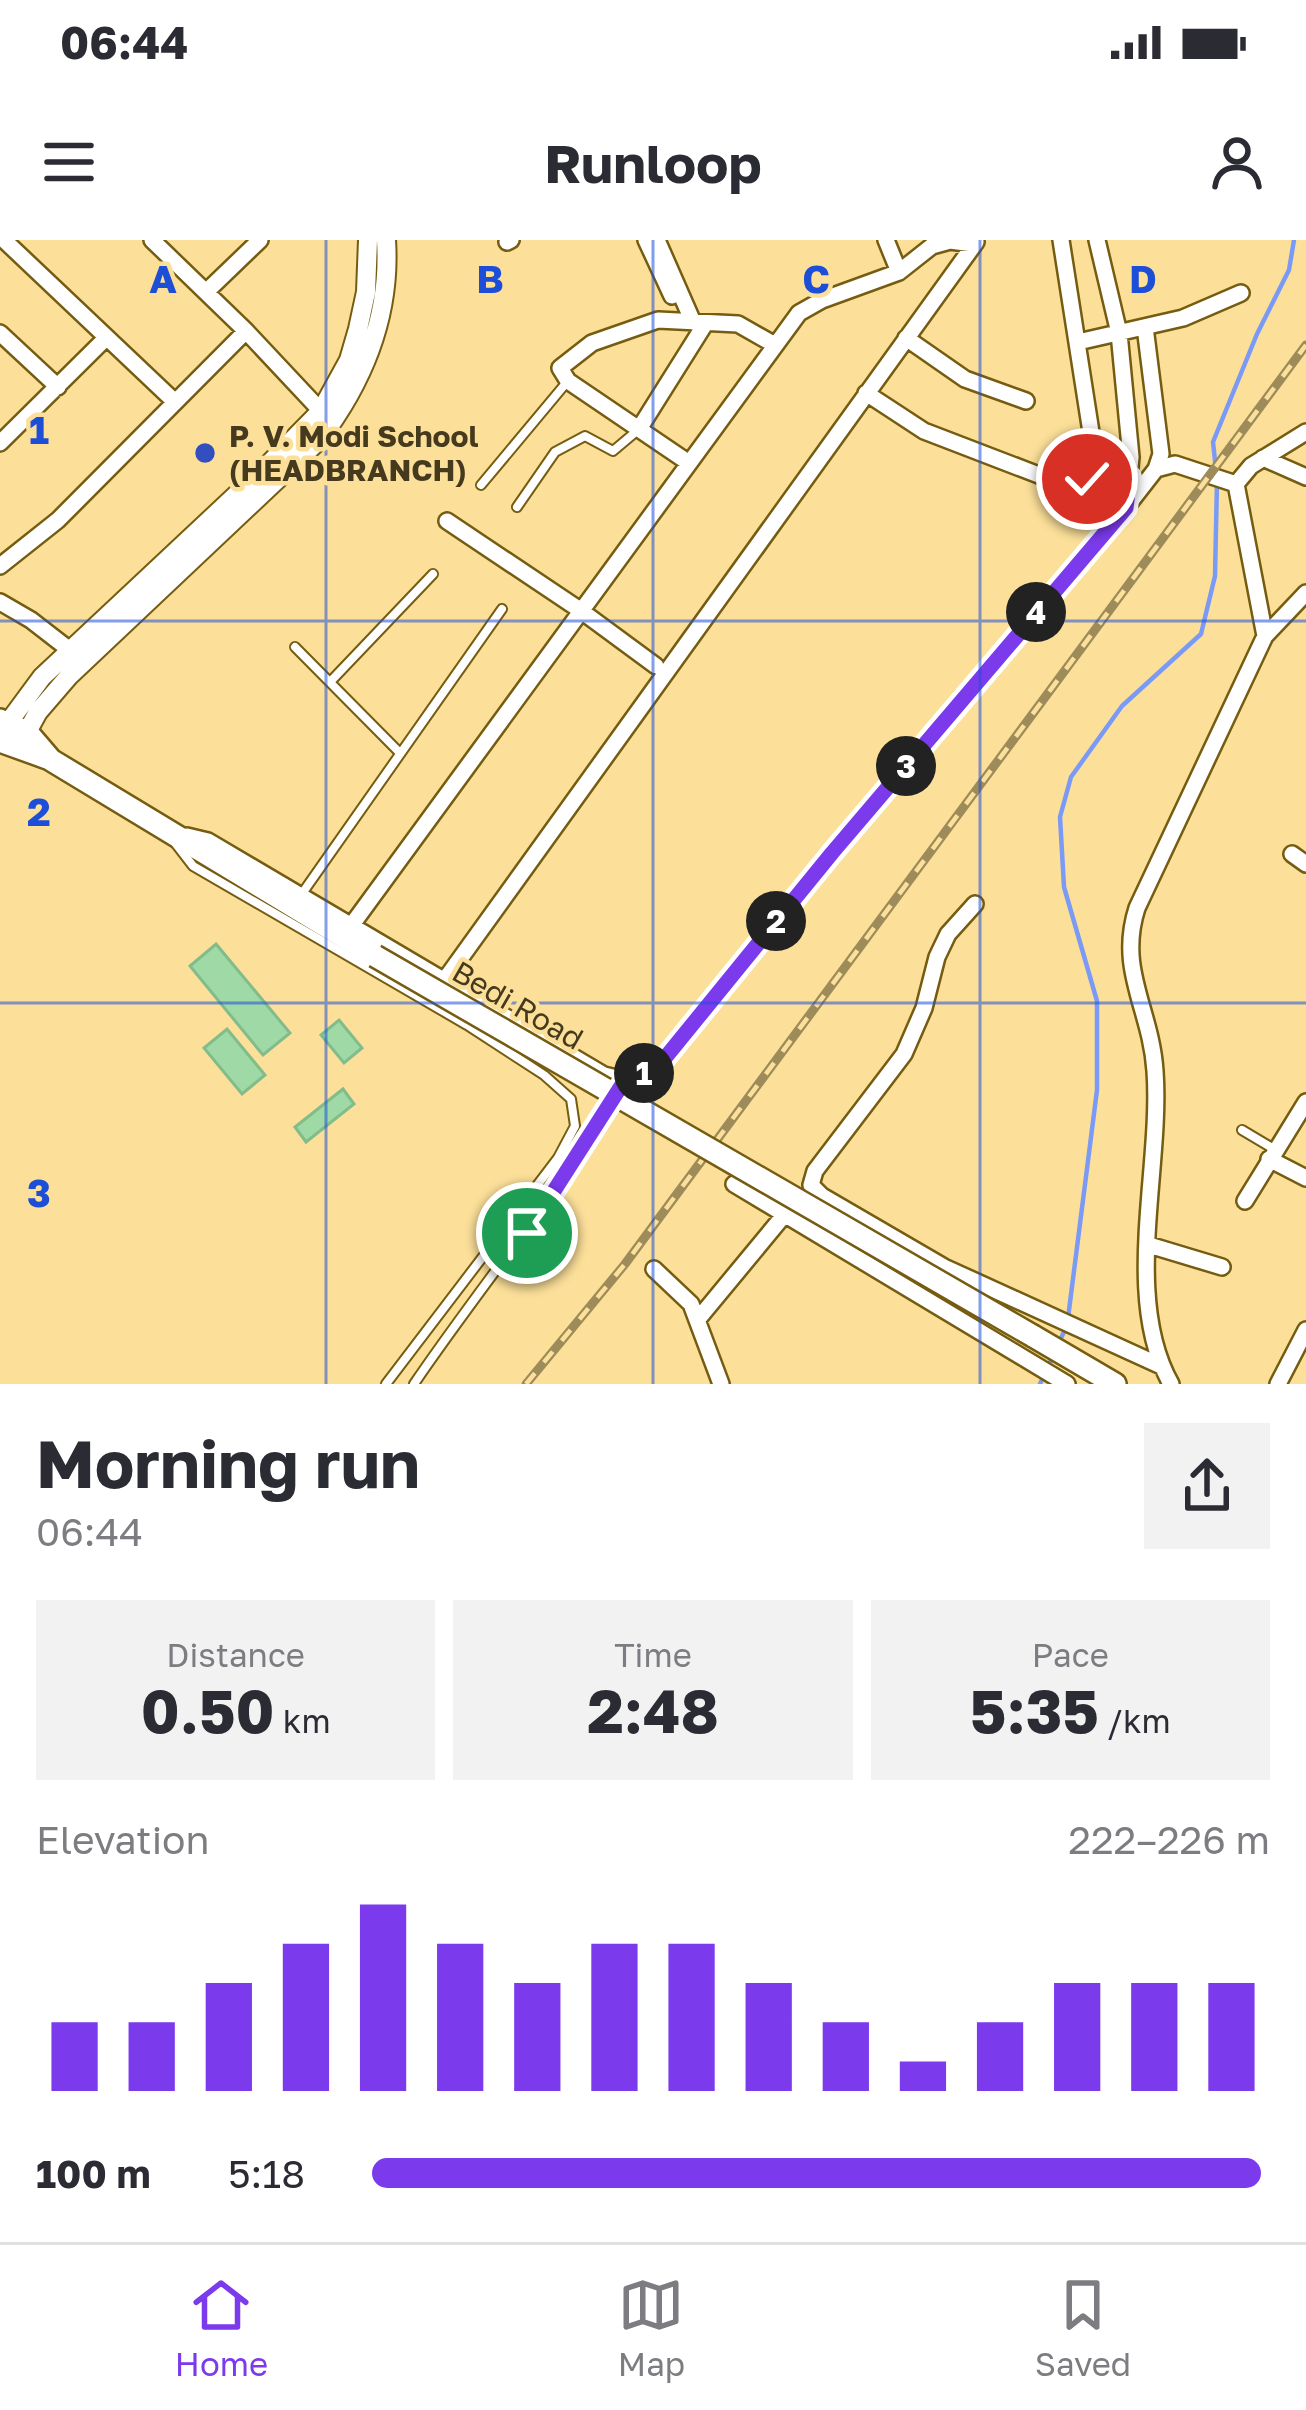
<!DOCTYPE html>
<html lang="en">
<head>
<meta charset="utf-8">
<style>
	body { margin:0; font-family:"Golos Text",sans-serif; background:#f2f2f3; color:#2b2b33; height:100vh; display:flex; flex-direction:column; font-size:45px; white-space:nowrap }
	* { box-sizing:border-box; margin:0 }
	p { font-size:39px; color:#7c7c81 }
	.icon { flex:none; width:66px; height:66px; fill:none; stroke:currentColor; stroke-width:2; stroke-linecap:round; stroke-linejoin:round }
	.map { position:relative; height:1144px; overflow:hidden }
	.drawer { display:flex; flex-direction:column; background:#fff; flex:1 }
	.drawer>* { flex:none }
	.pin { position:absolute; display:grid; place-items:center; width:102px; height:102px; color:#fff; margin:-51px; border:6px solid #fff; border-radius:50%; box-shadow:0 3px 12px #0007 }
	.km { position:absolute; width:60px; height:60px; margin:-30px; border-radius:50%; background:#222; color:#fff; font-size:33px; line-height:60px; text-align:center }
	.round { display:grid; place-items:center; flex:none; width:126px; height:126px; border-radius:0px; background:#f2f2f3 }
	.summary { display:flex; align-items:center; justify-content:space-between; height:204px; padding:0 36px }
	h1 { font-size:66px; font-weight:700; line-height:90px }
	.stats { display:grid; grid-template-columns:repeat(3,1fr); gap:18px; height:204px; padding:12px 36px }
	.stats div { display:grid; align-content:center; border-radius:0px; background:#f2f2f3; text-align:center }
	.stats b { font-size:60px; font-weight:700 }
	.stats small { font-size:33px; font-weight:400 }
	.stats p { font-size:33px }
	.chart { height:336px; padding:24px 36px }
	.chart p { display:flex; justify-content:space-between }
	.chart svg { width:100%; height:216px; margin-top:12px; stroke:#7c3aed; stroke-width:6 }
	ul { padding:0 36px; list-style:none; font-size:39px }
	li { display:grid; grid-template-columns:192px 144px 1fr; align-items:center; height:90px }
	li i { height:30px; border-radius:15px; background:#7c3aed }
	.status { display:flex; justify-content:space-between; align-items:center; height:84px; padding:0 60px; background:#fff; direction:ltr }
	.status svg { height:33px; fill:currentColor }
	header { display:flex; justify-content:space-between; align-items:center; height:156px; padding:0 36px; background:#fff; font-size:54px; font-weight:700 }
	.menu { display:flex; justify-content:space-around; align-items:center; height:168px; border-top:3px solid #e1e1e2; background:#fff; font-size:33px; color:#7c7c81 }
	.menu a { display:grid; justify-items:center; gap:6px }
	.menu .on { color:#7c3aed }
	.map>svg:first-child { display:block }
	.lines { fill:none; stroke-linecap:round; stroke-linejoin:round }
	.stream { stroke:#7a9af5; stroke-width:4.5 }
	.building { fill:#9ed9a6; stroke:#82bc8a; stroke-width:3 }
	.service-casing { stroke:#755c10; stroke-width:12 }
	.minor-casing { stroke:#755c10; stroke-width:20 }
	.tertiary-casing { stroke:#755c10; stroke-width:22 }
	.secondary-casing { stroke:#755c10; stroke-width:26 }
	.service { stroke:#fff; stroke-width:8 }
	.minor { stroke:#fff; stroke-width:15 }
	.tertiary { stroke:#fff; stroke-width:18 }
	.secondary { stroke:#fff; stroke-width:21 }
	.rail-casing { stroke:#9e8b5a; stroke-width:9 }
	.rail { stroke:#fce09a; stroke-width:4.5; stroke-dasharray:14; stroke-linecap:butt }
	.secondary-bridge-casing { stroke:#755c10; stroke-width:26; stroke-linecap:butt }
	.secondary-bridge { stroke:#fff; stroke-width:21 }
	.route-casing { stroke:#fff; stroke-width:24 }
	.route { stroke:#7c3aed; stroke-width:15 }
	.grid { fill:none; stroke:#1d4ed8; stroke-width:3; stroke-opacity:0.55 }
	.poi-dot { fill:#334ebf; stroke:#fce09a; stroke-width:4.5 }
	.labels { text-anchor:middle; dominant-baseline:central; stroke-width:9; stroke-linejoin:round; paint-order:stroke }
	.poi-label { font-size:30px; font-weight:bold; fill:#453a1d; stroke:#fce09a; text-anchor:start }
	.street-label { font-size:30px; fill:#453a1d; stroke:#fce09a }
	.grid-label { font-size:39px; text-anchor:middle; font-weight:bold; fill:#1d4ed8; stroke:#fce09a; stroke-width:9; stroke-linejoin:round; paint-order:stroke }
</style>
</head>
<body>
<div class="status"><b>06:44</b><svg viewBox="0 0 49 12"><path d="M0 12V9h3v3zM5 12V6h3v6zM10 12V3h3v9zM15 12V0h3v12zM26 1h20v11H26zM47 4h2v5h-2z"/></svg></div>
<header><svg class="icon" aria-label="menu" viewBox="0 0 24 24"><path d="M4 6h16M4 12h16M4 18h16"/></svg>Runloop<svg class="icon" aria-label="person" viewBox="0 0 24 24"><circle cx="12" cy="8" r="4"/><path d="M4 21q1-7 8-7t8 7"/></svg></header>
<div class="map">
<svg width="1306" height="1144" viewBox="0 0 1306 1144">
	<rect width="100%" height="100%" fill="#fce09a"/>
	<g class="lines">
		<path class="stream" d="M1216,230L1213,202L1257,94L1289,30L1294,0
			M1059,1102L1067,1086L1097,850V761L1064,647L1060,577L1071,537L1122,466L1201,394L1215,336L1217,241
			M1040,1144L1052,1118"/>
	</g>
	<path class="building" d="M216,704L290,793L263,815L190,726Z
		M339,780L362,808L344,823L321,795Z
		M227,789L265,835L242,854L204,808Z
		M343,849L354,864L306,902L295,887Z"/>
	<g class="lines">
		<defs>
			<path id="service" d="M481,245L567,142
				M517,267L555,212L585,196L613,211L638,190
				M295,407L400,513
				M330,442L433,334
				M176,604L193,626L467,785L544,835L571,859L575,886L558,918L386,1144
				M301,655L502,369
				M1242,890L1274,909
				M414,1144C480,1047 555,958 615,856"/>
			<path id="minor" d="M4,0L174,161
				M152,0L246,91L321,171
				M646,0L672,56
				M657,0L693,82
				M886,0L899,32
				M1061,0L1098,237
				M507,2L511,0
				M206,52L260,0
				M0,93L58,147
				M906,98L965,139L1026,161
				M1078,102L1183,78L1241,53
				M866,153L924,191L1062,244L1098,237H1130
				M639,189L705,84
				M0,203L106,98
				M1263,218L1306,237
				M689,223L568,141L560,128L592,103L658,80L738,84L775,105
				M1156,229L1175,224L1236,244
				M1128,265L1156,229L1161,214L1145,87
				M447,281L580,370L656,426
				M0,326L58,280L246,91
				M0,362L31,380L71,411
				M1265,396L1236,244L1251,226L1306,192
				M187,596L208,601L604,835C630,843 645,834 665,818L833,613L1126,268L1131,217L1119,93L1097,0
				M1292,614L1306,624
				M975,664L948,694L937,717L924,768L904,814L815,931L811,945L822,956L944,1027L1161,1126
				M351,686L799,73L822,60L899,32L932,6L950,1L973,4
				M444,741L976,2
				M1269,919L1306,938
				M734,944L1067,1144
				M1245,961L1306,862
				M1149,1005L1222,1027
				M654,1029L691,1064L721,1144
				M699,1078L785,974
				M1171,1144C1122,1057 1162,928 1155,831C1151,769 1117,730 1137,668L1265,396L1306,353
				M1278,1144L1306,1090"/>
			<path id="tertiary" d="M0,494L42,437L265,228L321,171L349,120L358,89L366,52L368,0
				M21,503L38,472L69,436L319,200C364,141 391,76 386,0"/>
			<path id="secondary" d="M0,480L27,492L51,520L375,716
				M0,501L50,519
				M1033,1096L1115,1144"/>
		</defs>
		<use href="#service" class="service-casing"/>
		<use href="#minor" class="minor-casing"/>
		<use href="#tertiary" class="tertiary-casing"/>
		<use href="#secondary" class="secondary-casing"/>
		<use href="#service" class="service"/>
		<use href="#minor" class="minor"/>
		<use href="#tertiary" class="tertiary"/>
		<use href="#secondary" class="secondary"/>
		<defs>
			<path id="rail" d="M526,1144L625,1024L1306,105"/>
		</defs>
		<use href="#rail" class="rail-casing"/>
		<use href="#rail" class="rail"/>
		<defs>
			<path id="secondary-bridge" d="M375,716L1033,1096"/>
		</defs>
		<use href="#secondary-bridge" class="secondary-bridge-casing"/>
		<use href="#secondary-bridge" class="secondary-bridge"/>
	</g>
	<g class="lines">
		<defs>
			<path id="route" d="M527,993L625,840L650,830L665,818L832,613L1126,268L1130,237L1087,239"/>
		</defs>
		<use href="#route" class="route-casing"/>
		<use href="#route" class="route"/>
	</g>
	<path class="grid" d="M326,0V1144M653,0V1144M980,0V1144M0,381H1306M0,763H1306"/>
	<circle class="poi-dot" cx="205" cy="213" r="12"/>
	<g class="labels">
		<g class="poi-label">
			<text x="229" y="196">P. V. Modi School<tspan x="229" dy="34">(HEADBRANCH)</tspan></text>
		</g>
		<g class="street-label">
			<text transform="translate(518 765) rotate(30)">Bedi Road</text>
		</g>
	</g>
	<g class="grid-label">
		<text x="163" y="53">A</text>
		<text x="490" y="53">B</text>
		<text x="816" y="53">C</text>
		<text x="1143" y="53">D</text>
		<text x="39" y="204">1</text>
		<text x="39" y="586">2</text>
		<text x="39" y="967">3</text>
	</g>
</svg>
<div class="pin" style="left:527px;top:993px;background:#1e9e55"><svg class="icon" aria-label="arrive" viewBox="0 0 24 24"><path d="M6 21V4h12l-3 4 3 4H6"/></svg></div>
<div class="pin" style="left:1087px;top:239px;background:#d93025"><svg class="icon" aria-label="check" viewBox="0 0 24 24"><path d="M5 12l5 5 9-10"/></svg></div>
<b class="km" style="left:644px;top:833px">1</b>
<b class="km" style="left:776px;top:681px">2</b>
<b class="km" style="left:906px;top:526px">3</b>
<b class="km" style="left:1036px;top:372px">4</b>
</div>
<section class="drawer">
<div class="summary"><div><h1>Morning run</h1><p>06:44</p></div><a class="round"><svg class="icon" aria-label="share" viewBox="0 0 24 24"><path d="M12 15V3M7 8l5-5 5 5M5 13v7h14v-7"/></svg></a></div>
<div class="stats">
<div><p>Distance</p><b>0.50<small> km</small></b></div>
<div><p>Time</p><b>2:48</b></div>
<div><p>Pace</p><b>5:35<small> /km</small></b></div>
</div>
<div class="chart"><p><span>Elevation</span>222–226 m</p>
<svg viewBox="0 0 160 44" preserveAspectRatio="none"><path d="M5 44V30M15 44V30M25 44V22M35 44V14M45 44V6M55 44V14M65 44V22M75 44V14M85 44V14M95 44V22M105 44V30M115 44V38M125 44V30M135 44V22M145 44V22M155 44V22"/></svg>
</div>
<ul>
<li><b>100 m</b>5:18<i style="width:99%"></i></li>
</ul>
</section>
<nav class="menu">
<a class="on"><svg class="icon" aria-label="home" viewBox="0 0 24 24"><path d="M3 11l9-7 9 7M6 9v11h12V9"/></svg>Home</a>
<a><svg class="icon" aria-label="map" viewBox="0 0 24 24"><path d="M3 6l6-2 6 2 6-2v14l-6 2-6-2-6 2zM9 4v14M15 6v14"/></svg>Map</a>
<a><svg class="icon" aria-label="saved" viewBox="0 0 24 24"><path d="M7 4h10v16l-5-4-5 4z"/></svg>Saved</a>
</nav>
</body>
</html>
